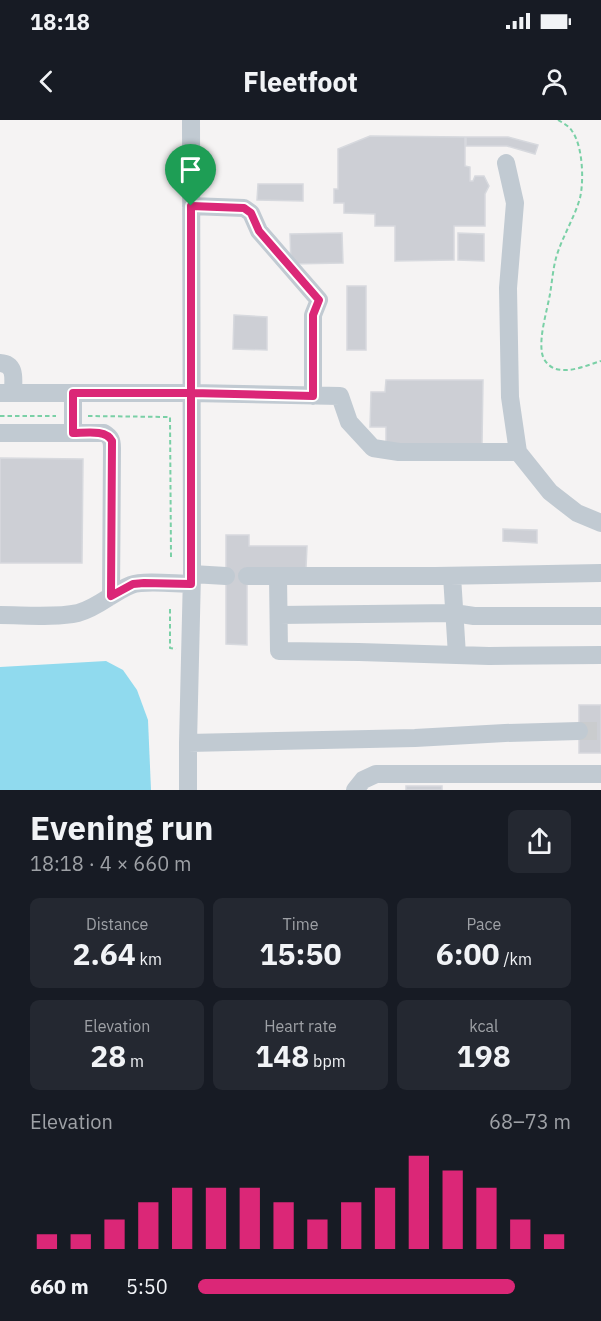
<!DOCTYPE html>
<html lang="en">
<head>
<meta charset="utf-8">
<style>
	body { margin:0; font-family:"IBM Plex Sans",sans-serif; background:#242831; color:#f1f3f6; height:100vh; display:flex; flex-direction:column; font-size:22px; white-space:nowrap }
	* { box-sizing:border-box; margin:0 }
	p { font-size:20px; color:#9ea1a6 }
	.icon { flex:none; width:33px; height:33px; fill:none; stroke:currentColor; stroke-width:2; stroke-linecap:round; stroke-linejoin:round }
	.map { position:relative; height:670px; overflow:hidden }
	.sheet { display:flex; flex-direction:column; background:#171b24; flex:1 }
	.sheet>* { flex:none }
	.pin { position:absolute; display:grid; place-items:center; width:51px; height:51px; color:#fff; margin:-62px -26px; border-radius:50% 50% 50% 0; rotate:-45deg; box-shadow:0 0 6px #0007 }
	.pin .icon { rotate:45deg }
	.round { display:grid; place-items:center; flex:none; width:63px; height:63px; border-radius:9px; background:#242831 }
	.headline { display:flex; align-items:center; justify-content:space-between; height:102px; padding:0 30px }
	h1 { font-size:33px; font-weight:700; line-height:45px }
	.metrics { display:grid; grid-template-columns:repeat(3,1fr); gap:9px; height:102px; padding:6px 30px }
	.metrics div { display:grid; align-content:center; border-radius:9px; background:#242831; text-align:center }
	.metrics b { font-size:30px; font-weight:700 }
	.metrics small { font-size:16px; font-weight:400 }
	.metrics p { font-size:16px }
	.chart { height:168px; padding:12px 30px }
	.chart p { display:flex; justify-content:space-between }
	.chart svg { width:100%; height:108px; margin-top:6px; stroke:#db2777; stroke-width:6 }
	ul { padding:0 30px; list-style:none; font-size:20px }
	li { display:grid; grid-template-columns:96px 72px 1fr; align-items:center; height:45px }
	li i { height:15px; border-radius:8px; background:#db2777 }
	.status { display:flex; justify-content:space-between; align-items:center; height:42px; padding:0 30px; background:#171b24; direction:ltr }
	.status svg { height:16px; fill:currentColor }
	header { display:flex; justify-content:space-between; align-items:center; height:78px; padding:0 30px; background:#171b24; font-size:27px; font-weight:700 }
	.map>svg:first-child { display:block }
	.water { fill:#90daee }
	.building { fill:#cdcfd5; stroke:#d7d9de; stroke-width:1.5 }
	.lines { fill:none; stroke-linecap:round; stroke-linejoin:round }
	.minor-tunnel { stroke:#caccce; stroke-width:18; stroke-dasharray:18 9; stroke-linecap:butt }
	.path { stroke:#7ad0a6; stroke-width:2; stroke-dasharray:4.5 3; stroke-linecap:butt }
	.minor { stroke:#c1cad2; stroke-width:18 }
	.route-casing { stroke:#fff; stroke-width:12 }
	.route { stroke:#db2777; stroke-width:8 }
</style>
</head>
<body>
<div class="status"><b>18:18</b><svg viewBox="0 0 49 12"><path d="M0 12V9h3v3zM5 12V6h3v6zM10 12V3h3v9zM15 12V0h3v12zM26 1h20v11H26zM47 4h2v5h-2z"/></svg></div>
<header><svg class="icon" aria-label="back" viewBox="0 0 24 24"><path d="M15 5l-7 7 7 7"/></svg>Fleetfoot<svg class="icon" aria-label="person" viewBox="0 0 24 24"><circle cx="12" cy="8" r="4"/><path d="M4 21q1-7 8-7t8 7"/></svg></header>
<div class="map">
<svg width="601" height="670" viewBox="0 0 601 670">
	<rect width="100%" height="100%" fill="#f5f3f3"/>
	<path class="water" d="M106,541L123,550L137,570L148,600L151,670H0V547Z"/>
	<path class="building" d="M370,16L465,17V46L470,47V61H473L475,56H484L489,66L485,74V106H454V140L395,141V106H375V94L344,93V83H334V69H338V29Z
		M466,17H508L538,25L535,34L507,26H466Z
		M258,64H303V81L257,80Z
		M342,113L343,143L291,144L290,114Z
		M458,113L484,114V141L458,140Z
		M347,166H366V230H347Z
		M234,195L267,197V230L233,229Z
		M386,260H483L482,325L386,324V307H370L371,272H385Z
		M0,338L83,339L82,443H0Z
		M503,409L537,410V423L503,421Z
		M226,415H249V426H307L306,448H247V525L226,524Z
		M579,585H601V633H579Z
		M406,666H442V670H406Z"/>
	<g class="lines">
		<path class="minor-tunnel" d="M579,611H601"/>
		<path class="path" d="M558,0C563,3 569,6 572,11C583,26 584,61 580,78C574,99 562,117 556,138C553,149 552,162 550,174C547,191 539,216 542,233C543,240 549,247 556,249C570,253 588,245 601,241
			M0,296H56
			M88,296L170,297L171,438
			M170,489V528L176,529"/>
		<path class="minor" d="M191,86L244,88L251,93L259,111L319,180L313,195V276
			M0,243C17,244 13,260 13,273
			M0,273H192L340,276L349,302L373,328L399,332H518L510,277L508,168L515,83L506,43
			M73,273V313
			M0,313H104C111,317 112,321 112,328L111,476
			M518,332L550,372L577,393L601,403
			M192,454L226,456
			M247,456H435L601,453
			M278,456L279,531L359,532L489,536L601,535
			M452,456L457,535
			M0,495C24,495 56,498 78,493C98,488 113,472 131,465C144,460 176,464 191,464
			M279,495L454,493L474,496H601
			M188,623L415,618L505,613L579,611
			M188,670V623L192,454L191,0
			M355,670L363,660L376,654H601"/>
	</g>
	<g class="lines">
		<defs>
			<path id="route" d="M191,86V464L144,463L133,464L111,476L112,321C106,309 85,313 73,313V273H192L313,276V195L319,180L259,111L251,93L244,88L191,86"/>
		</defs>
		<use href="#route" class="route-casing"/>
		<use href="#route" class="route"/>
	</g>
</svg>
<div class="pin" style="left:191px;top:86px;background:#1e9e55"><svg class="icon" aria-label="arrive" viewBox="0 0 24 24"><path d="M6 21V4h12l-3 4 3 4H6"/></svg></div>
</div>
<section class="sheet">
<div class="headline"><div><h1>Evening run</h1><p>18:18 · 4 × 660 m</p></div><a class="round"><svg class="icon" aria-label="share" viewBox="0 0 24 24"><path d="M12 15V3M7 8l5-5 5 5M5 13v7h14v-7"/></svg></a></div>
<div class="metrics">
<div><p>Distance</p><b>2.64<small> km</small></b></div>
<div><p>Time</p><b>15:50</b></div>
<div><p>Pace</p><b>6:00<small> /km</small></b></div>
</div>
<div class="metrics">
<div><p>Elevation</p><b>28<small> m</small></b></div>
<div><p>Heart rate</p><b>148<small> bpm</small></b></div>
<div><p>kcal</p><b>198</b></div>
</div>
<div class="chart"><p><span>Elevation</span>68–73 m</p>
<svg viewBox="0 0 160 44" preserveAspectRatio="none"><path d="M5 44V38M15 44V38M25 44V32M35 44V25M45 44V19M55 44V19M65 44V19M75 44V25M85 44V32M95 44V25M105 44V19M115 44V6M125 44V12M135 44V19M145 44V32M155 44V38"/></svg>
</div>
<ul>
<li><b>660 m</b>5:50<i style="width:85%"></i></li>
</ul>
</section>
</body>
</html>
